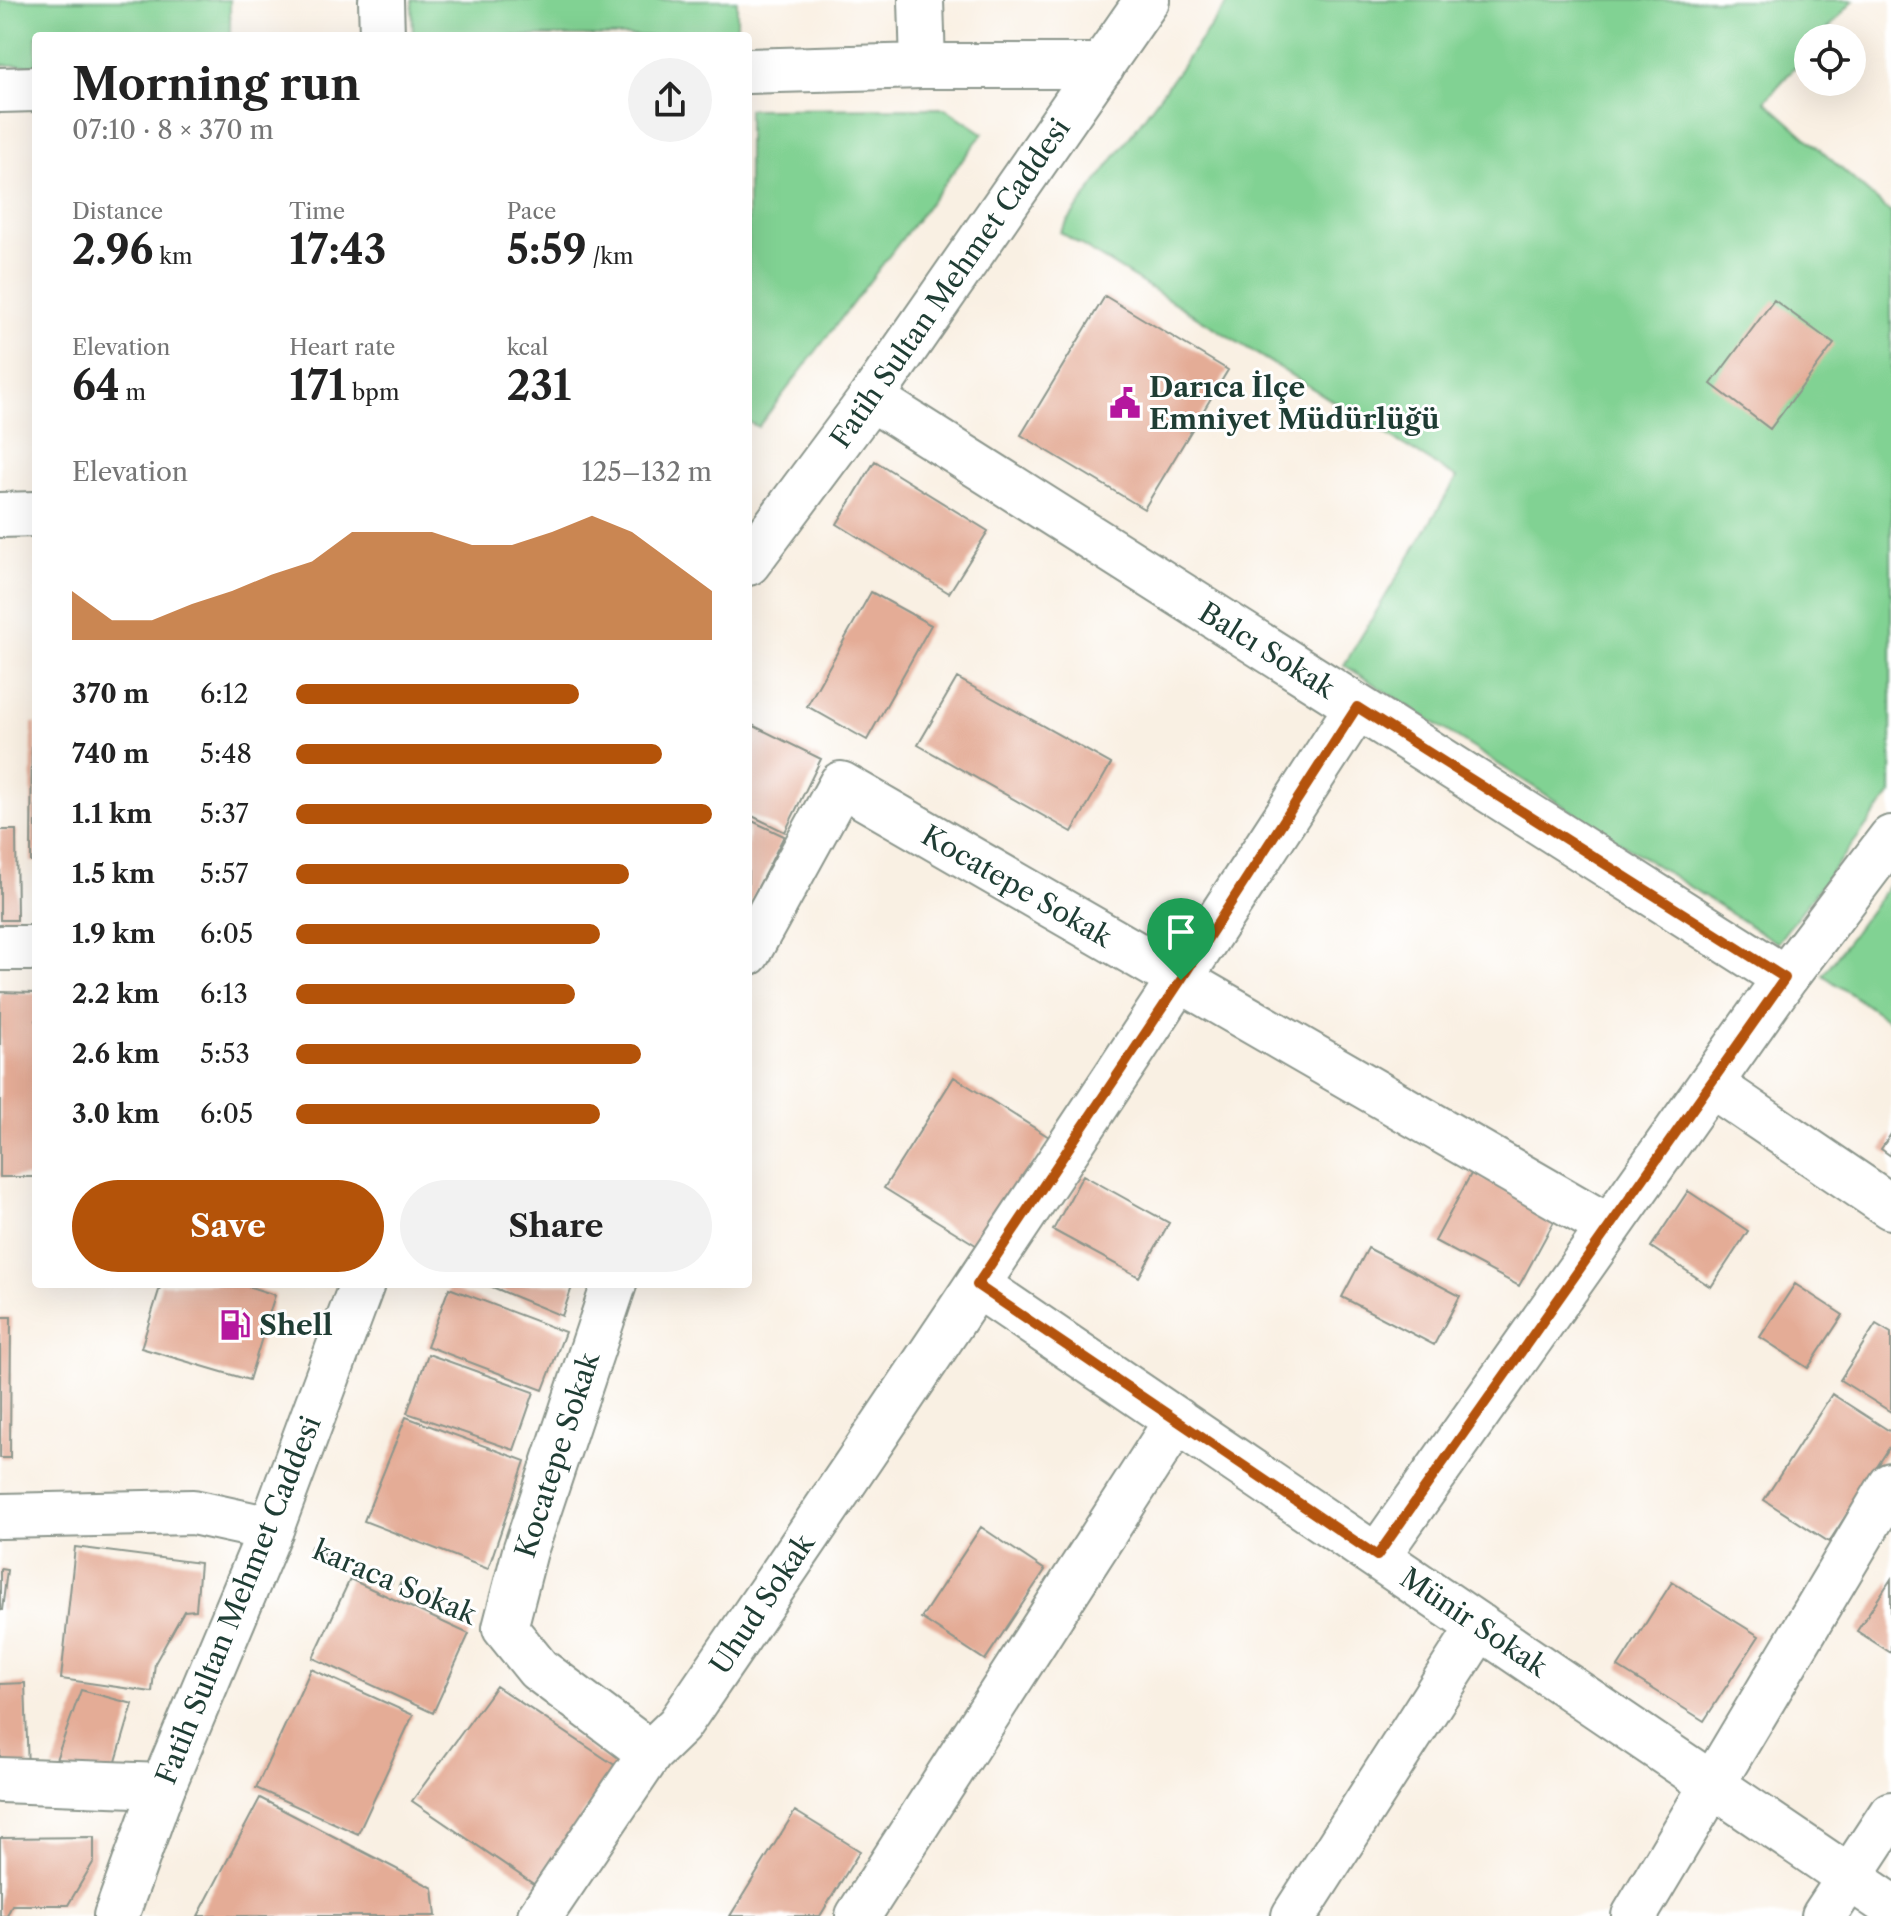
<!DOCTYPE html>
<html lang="en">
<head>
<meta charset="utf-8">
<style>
	body { margin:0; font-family:"Libre Caslon Text",serif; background:#f2f2f2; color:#222; height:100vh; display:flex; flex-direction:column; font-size:30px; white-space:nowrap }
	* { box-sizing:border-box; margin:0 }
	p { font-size:26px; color:#767676 }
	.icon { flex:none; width:44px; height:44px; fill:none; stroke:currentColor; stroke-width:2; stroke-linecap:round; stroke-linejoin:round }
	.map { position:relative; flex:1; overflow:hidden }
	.details { position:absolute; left:32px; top:32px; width:720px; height:1256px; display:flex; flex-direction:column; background:#fff; border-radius:8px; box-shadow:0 8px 32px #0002 }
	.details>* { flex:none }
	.tools { position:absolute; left:1794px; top:24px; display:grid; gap:16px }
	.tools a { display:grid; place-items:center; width:72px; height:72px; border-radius:50%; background:#fff; box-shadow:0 8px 32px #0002; font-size:40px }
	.pin { position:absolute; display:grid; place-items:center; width:68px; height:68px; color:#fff; margin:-82px -34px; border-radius:50% 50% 50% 0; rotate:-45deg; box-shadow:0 0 8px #0007 }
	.pin .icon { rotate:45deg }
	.round { display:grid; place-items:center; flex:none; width:84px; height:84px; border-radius:42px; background:#f2f2f2 }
	.headline { display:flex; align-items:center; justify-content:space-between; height:136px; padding:0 40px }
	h1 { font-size:44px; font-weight:800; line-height:60px }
	.figures { display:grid; grid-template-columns:repeat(3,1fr); gap:12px; height:136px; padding:8px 40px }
	.figures div { display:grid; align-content:center }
	.figures b { font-size:40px; font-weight:800 }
	.figures small { font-size:22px; font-weight:400 }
	.figures p { font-size:22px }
	.chart { height:224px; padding:16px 40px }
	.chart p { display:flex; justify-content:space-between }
	.chart svg { width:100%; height:144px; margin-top:8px; fill:#b45309; opacity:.7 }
	.action { display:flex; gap:16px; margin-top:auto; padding:16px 40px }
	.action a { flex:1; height:92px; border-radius:48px; background:#b45309; color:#fff; font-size:32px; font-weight:800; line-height:92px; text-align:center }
	.action a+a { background:#f2f2f2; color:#222 }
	ul { padding:0 40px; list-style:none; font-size:26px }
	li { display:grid; grid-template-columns:128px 96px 1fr; align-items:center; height:60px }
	li i { height:20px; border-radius:10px; background:#b45309 }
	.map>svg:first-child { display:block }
	.green { fill:#81d293; stroke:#508864; stroke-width:2 }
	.building { fill:#e4ac96 }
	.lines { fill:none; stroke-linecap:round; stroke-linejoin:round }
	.street-casing { stroke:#8c968c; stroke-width:48 }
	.primary-casing { stroke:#8c968c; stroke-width:48 }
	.path { stroke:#8c968c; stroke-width:5; stroke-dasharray:6 6; stroke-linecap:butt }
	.street { stroke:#fff; stroke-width:44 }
	.primary { stroke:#fff; stroke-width:44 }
	.route-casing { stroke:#fff; stroke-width:16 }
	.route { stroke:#b45309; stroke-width:10 }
	.labels { text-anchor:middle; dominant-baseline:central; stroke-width:6; stroke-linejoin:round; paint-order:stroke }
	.street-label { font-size:28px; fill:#1f3d34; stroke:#fff }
	.poi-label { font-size:28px; font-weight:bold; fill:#1f3d34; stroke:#fff; text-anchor:start }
</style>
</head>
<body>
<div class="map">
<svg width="1891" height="1916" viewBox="0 0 1891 1916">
	<rect width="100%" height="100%" fill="#fff"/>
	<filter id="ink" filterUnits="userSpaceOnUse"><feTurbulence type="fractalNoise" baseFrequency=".0125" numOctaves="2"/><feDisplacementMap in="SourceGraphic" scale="16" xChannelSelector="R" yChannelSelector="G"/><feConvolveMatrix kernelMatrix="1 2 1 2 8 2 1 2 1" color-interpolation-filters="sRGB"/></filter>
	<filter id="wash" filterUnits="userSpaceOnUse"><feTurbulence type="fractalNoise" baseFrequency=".006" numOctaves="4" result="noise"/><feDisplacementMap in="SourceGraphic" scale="32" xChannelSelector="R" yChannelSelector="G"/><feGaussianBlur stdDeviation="1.8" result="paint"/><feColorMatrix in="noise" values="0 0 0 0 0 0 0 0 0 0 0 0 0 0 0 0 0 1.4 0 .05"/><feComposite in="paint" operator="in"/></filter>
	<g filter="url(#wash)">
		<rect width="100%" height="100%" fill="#f9f0e3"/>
		<path class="green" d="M0,0H230V36H36V65H0Z
			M412,0H737V36H413Z
			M1230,0H1854L1820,38H1808V52L1765,101L1891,213V794L1777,943L1344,665L1457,478L1060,232Z
			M945,108L983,133L758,427L748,422V109Z
			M1891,882V1022L1823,975Z"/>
		<g id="blocks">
			<path class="building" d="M1105,296L1228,370L1144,509L1021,435Z
				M1774,300L1834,344L1770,429L1711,384Z
				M875,461L988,531L949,593L837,524Z
				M871,592L931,625L867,740L807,706Z
				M957,678L1111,764L1072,832L918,745Z
				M32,723H36V862H31Z
				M748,723L821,759L785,832L748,814Z
				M748,819L784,836L748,907Z
				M0,830H16L17,920H0Z
				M0,992L36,993V1177H0Z
				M954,1077L1049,1137L979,1247L884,1188Z
				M1891,1134V1156L1881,1149Z
				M1472,1172L1556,1218L1519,1286L1435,1241Z
				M1083,1175L1169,1223L1139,1277L1053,1230Z
				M1688,1191L1748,1231L1711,1287L1651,1247Z
				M1368,1248L1460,1296L1434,1345L1342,1297Z
				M161,1284H241L275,1295L249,1380L141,1348Z
				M485,1284H573L562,1316Z
				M1795,1284L1843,1315L1808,1368L1760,1337Z
				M449,1288L565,1332L543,1390L427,1346Z
				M0,1317H11L10,1458H0Z
				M1876,1324L1891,1333V1412L1840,1380Z
				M428,1354L534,1392L514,1450L407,1413Z
				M1832,1394L1891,1432V1445L1829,1542L1764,1500Z
				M406,1417L525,1461L488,1569L364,1521Z
				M981,1527L1045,1570L985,1660L921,1618Z
				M75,1547L200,1563L196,1610L184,1611L155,1663L152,1692L61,1679Z
				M0,1569L7,1570L2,1610H0Z
				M350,1579L469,1634L433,1713L313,1658Z
				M1891,1579V1653L1857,1631Z
				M1672,1582L1759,1636L1704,1721L1618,1667Z
				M311,1669L413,1715L358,1834L256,1788Z
				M25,1683L28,1769L0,1770V1684Z
				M496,1686L616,1766L535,1885L412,1801Z
				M81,1690L133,1704L112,1775L53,1768Z
				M260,1798L433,1888L436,1916H198Z
				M795,1811L860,1851L820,1916H730Z
				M94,1837V1861L68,1905H12L7,1916H0V1838Z"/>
		</g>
	</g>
	<g filter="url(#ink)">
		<use href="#blocks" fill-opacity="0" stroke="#8c968c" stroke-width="2"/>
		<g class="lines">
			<defs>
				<path id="street" d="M381,0L382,36
					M921,0L923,66H1102
					M748,71L923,66
					M0,90L36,89
					M871,398L1785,978
					M0,515L36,514
					M0,948H36
					M748,953L841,784L1609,1227
					M1710,1084L1891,1207
					M614,1284L525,1551L505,1628L538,1669L650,1753
					M977,1285L1891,1906
					M0,1516L193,1512L271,1529
					M1377,1556L1785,978L1891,838
					M0,1780L163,1786
					M540,1916L650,1753L679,1725C909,1389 1136,1050 1357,707
					M858,1916L1177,1420
					M1294,1916L1480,1626
					M1634,1916L1891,1485
					M1824,1916L1891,1814"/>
				<path id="primary" d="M748,563L871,398L1147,0
					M116,1916L163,1786L271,1529L362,1284"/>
			</defs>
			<use href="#street" class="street-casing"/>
			<use href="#primary" class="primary-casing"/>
			<path class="path" d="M310,1547C361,1571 413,1589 464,1610"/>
			<use href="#street" class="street"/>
			<use href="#primary" class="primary"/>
		</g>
	</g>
	<g class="lines" filter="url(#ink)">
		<defs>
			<path id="route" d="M1357,707L1785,978L1377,1556L977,1285L1181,980Z"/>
		</defs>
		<use href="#route" class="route-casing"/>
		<use href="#route" class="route"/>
	</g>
	<defs>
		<symbol id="civic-bare" viewBox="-9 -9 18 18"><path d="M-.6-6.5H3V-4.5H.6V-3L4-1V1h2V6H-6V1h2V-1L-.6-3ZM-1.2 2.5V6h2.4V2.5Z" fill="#b5179e" stroke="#fff" stroke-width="2.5" paint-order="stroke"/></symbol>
		<symbol id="fuel-bare" viewBox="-9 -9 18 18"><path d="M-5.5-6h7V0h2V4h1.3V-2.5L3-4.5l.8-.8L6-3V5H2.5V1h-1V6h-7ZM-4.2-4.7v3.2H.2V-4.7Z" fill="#b5179e" stroke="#fff" stroke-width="2.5" paint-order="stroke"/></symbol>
	</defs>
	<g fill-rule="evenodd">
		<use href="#civic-bare" x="1103" y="381" width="44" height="44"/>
		<use href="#fuel-bare" x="213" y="1303" width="44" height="44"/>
	</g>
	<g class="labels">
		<g class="street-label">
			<text transform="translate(950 283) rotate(-55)">Fatih Sultan Mehmet Caddesi</text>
			<text transform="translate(1267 650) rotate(32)">Balcı Sokak</text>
			<text transform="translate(1017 886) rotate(30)">Kocatepe Sokak</text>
			<text transform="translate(557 1455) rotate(-72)">Kocatepe Sokak</text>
			<text transform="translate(395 1582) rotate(23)">karaca Sokak</text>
			<text transform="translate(238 1600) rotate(-68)">Fatih Sultan Mehmet Caddesi</text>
			<text transform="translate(762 1604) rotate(-56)">Uhud Sokak</text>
			<text transform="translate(1474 1622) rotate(34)">Münir Sokak</text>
		</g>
		<g class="poi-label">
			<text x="1149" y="387">Darıca İlçe<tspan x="1149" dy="32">Emniyet Müdürlüğü</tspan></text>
			<text x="259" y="1325">Shell</text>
		</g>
	</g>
</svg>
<div class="tools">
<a><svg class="icon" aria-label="locate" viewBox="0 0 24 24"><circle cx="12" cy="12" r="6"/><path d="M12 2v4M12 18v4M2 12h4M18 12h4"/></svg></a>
</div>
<div class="pin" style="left:1181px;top:980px;background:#1e9e55"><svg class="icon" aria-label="arrive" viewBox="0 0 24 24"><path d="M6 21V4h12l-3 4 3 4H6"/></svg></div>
<section class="details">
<div class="headline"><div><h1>Morning run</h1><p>07:10 · 8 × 370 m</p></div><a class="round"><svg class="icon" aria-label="share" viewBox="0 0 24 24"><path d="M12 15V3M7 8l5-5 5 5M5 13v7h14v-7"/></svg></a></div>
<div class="figures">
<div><p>Distance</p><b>2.96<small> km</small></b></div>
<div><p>Time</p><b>17:43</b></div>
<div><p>Pace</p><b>5:59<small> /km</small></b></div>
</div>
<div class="figures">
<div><p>Elevation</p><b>64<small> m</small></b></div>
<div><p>Heart rate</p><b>171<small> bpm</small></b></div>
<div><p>kcal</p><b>231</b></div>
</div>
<div class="chart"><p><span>Elevation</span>125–132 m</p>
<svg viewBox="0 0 160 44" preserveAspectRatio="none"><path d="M0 44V29L10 38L20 38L30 33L40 29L50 24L60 20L70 11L80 11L90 11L100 15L110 15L120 11L130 6L140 11L150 20L160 29V44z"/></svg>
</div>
<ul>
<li><b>370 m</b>6:12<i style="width:68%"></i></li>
<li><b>740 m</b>5:48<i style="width:88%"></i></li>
<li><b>1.1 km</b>5:37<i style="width:100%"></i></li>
<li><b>1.5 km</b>5:57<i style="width:80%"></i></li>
<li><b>1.9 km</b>6:05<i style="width:73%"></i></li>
<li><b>2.2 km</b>6:13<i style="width:67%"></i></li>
<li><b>2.6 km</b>5:53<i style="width:83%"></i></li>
<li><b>3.0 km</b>6:05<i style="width:73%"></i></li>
</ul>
<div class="action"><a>Save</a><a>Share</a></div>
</section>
</div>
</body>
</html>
